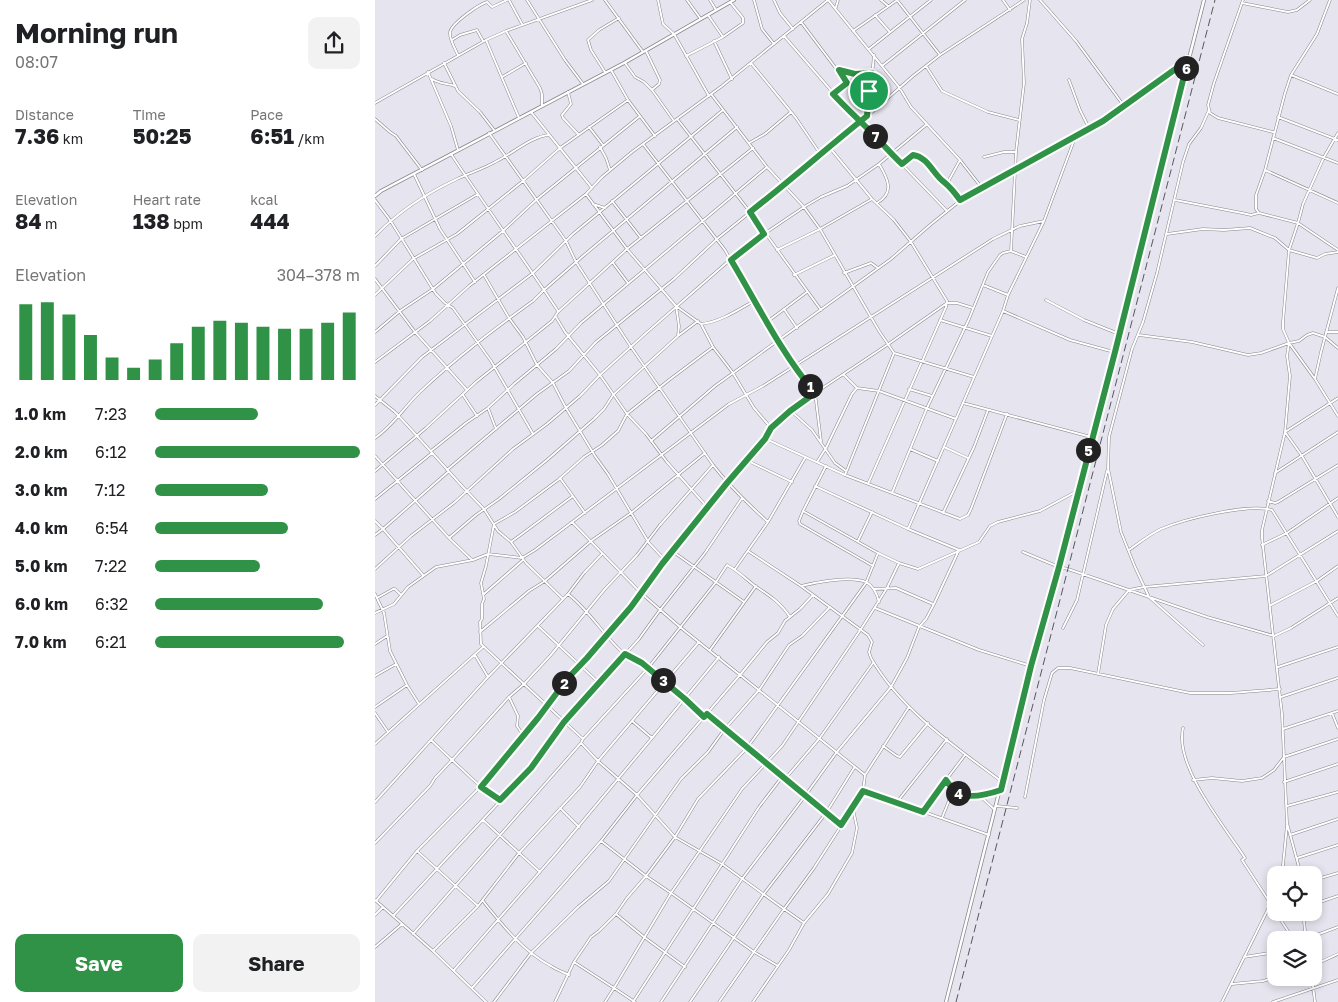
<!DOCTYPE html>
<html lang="en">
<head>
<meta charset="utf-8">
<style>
	body { margin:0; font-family:"Golos Text",sans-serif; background:#f2f2f2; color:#202124; height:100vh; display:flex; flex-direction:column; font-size:19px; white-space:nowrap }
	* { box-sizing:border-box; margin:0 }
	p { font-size:16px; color:#757577 }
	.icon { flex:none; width:28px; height:28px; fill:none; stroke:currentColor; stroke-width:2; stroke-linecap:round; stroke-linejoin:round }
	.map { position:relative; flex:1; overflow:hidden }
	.sheet { display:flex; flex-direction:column; background:#fff; width:375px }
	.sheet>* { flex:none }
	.tools { position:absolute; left:892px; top:866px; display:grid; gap:10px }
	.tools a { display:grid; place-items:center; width:55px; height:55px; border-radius:10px; background:#fff; box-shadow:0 2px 8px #0003; font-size:25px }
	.pin { position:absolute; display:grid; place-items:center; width:42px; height:42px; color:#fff; margin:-21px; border:2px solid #fff; border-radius:50%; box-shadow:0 1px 5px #0007 }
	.km { position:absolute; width:25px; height:25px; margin:-12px; border-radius:50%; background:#222; color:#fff; font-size:14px; line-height:25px; text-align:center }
	.round { display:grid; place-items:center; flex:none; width:52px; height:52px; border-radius:10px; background:#f2f2f2 }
	.head { display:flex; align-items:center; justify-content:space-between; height:85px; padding:0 15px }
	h1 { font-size:28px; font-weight:700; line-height:38px }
	.metrics { display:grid; grid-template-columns:repeat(3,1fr); gap:8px; height:85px; padding:5px 15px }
	.metrics div { display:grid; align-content:center }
	.metrics b { font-size:21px; font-weight:700 }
	.metrics small { font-size:14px; font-weight:400 }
	.metrics p { font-size:14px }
	.chart { height:140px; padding:10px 15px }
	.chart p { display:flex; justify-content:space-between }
	.chart svg { width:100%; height:90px; margin-top:5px; stroke:#309246; stroke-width:6 }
	.action { display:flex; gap:10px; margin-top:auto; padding:10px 15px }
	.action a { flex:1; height:58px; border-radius:10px; background:#309246; color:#fff; font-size:20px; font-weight:700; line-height:58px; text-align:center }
	.action a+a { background:#f2f2f2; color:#202124 }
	ul { padding:0 15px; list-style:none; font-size:16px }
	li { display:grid; grid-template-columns:80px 60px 1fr; align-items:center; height:38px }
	li i { height:12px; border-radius:6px; background:#309246 }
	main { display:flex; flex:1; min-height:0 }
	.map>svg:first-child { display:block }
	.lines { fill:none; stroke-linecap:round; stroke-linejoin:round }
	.minor-casing { stroke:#87878f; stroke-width:3 }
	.tertiary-casing { stroke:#87878f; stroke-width:4 }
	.minor { stroke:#fff; stroke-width:2 }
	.tertiary { stroke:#fff; stroke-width:2.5 }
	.rail { stroke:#58575c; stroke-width:1; stroke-dasharray:8 4; stroke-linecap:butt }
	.route-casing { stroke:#fff; stroke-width:10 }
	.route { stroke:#309246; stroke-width:6 }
</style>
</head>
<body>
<main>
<section class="sheet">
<div class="head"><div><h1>Morning run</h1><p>08:07</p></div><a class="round"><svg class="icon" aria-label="share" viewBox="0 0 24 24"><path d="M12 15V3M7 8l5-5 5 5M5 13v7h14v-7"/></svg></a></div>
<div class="metrics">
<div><p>Distance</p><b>7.36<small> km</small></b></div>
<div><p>Time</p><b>50:25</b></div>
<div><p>Pace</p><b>6:51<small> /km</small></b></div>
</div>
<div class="metrics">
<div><p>Elevation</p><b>84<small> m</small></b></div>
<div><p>Heart rate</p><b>138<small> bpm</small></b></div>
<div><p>kcal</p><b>444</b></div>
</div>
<div class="chart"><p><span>Elevation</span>304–378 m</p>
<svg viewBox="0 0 160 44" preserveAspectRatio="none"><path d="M5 44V7M15 44V6M25 44V12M35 44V22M45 44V33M55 44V38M65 44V34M75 44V26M85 44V18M95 44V15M105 44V16M115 44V18M125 44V19M135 44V19M145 44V16M155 44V11"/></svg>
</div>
<ul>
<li><b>1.0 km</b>7:23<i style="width:50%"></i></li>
<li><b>2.0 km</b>6:12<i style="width:100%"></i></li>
<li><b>3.0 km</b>7:12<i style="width:55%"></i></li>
<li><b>4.0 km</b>6:54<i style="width:65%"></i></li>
<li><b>5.0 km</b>7:22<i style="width:51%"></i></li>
<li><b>6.0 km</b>6:32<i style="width:82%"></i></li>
<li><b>7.0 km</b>6:21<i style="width:92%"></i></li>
</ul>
<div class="action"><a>Save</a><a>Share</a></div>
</section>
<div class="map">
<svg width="963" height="1002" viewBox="0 0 963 1002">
	<rect width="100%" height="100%" fill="#e6e5ef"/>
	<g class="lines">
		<defs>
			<path id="minor" d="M134,0L147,24
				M152,0L190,60L208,84
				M230,0L268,52
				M283,0L288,24L299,34L334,96
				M312,0L325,18
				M335,0L341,10
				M379,0L387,29L399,44
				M399,0L405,13L418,29
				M506,0L513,6
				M522,0L565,55
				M628,0L635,10
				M665,0L701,41L749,106
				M868,0L839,83L833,105L835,113L843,118L898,132
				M955,0L942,34L916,75L910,93L890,170L881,195V209L884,213L923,223L963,250
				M454,1L524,87L536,107L585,160L607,188
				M867,3L913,12L922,10L935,0
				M461,7L463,0
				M333,15L348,37
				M500,15L514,31
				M426,22L472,83L493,107
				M131,31L165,88L167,94V106
				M478,31L521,1
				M409,36L479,117L497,133L572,211
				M77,40L85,35L102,30L108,41
				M111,40L144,118
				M339,41L357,79
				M494,49L556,0
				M271,51L285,80L284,84L278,89
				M83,55C80,49 74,38 75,32C77,23 103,5 112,2L117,7L132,0
				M311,56L348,37L368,23V18L355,2
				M69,63L83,91L105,112L119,130
				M250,63L260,77L269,82L277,90L299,121
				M376,63L421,118L446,155
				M507,66L590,0
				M551,66L567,91L613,112L644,120
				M236,70L253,100L280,136
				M464,71L480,74L497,73
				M53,72L76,126L83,150
				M230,72L216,50L213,40L224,30L244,18
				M916,75L963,94
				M127,77L151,63
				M57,79C64,84 72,83 80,86
				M694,80L705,110L714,128
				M193,92L196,104L187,115L188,118L203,134
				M336,94L392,167L429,207L445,229L504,331L519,353L599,377
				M459,94L472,83
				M0,103L111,40L131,31L217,0
				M156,112L217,188
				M493,117L499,55
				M903,117L963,140
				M0,119L15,132L21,136L47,170
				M303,120L375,212L446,310
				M214,127L228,145
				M114,133L191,241L201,262L256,347L338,465C355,487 373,504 393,522
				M898,138L963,163
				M374,143L390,134L416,112
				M268,144L350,250L391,323L431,382L440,393L446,441
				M225,147L231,158L235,170
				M455,148L497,199L519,220L536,242L572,301L571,307L493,484
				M76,154C111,207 148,258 183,311
				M609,157L629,152H641
				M528,163L538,155L549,160L569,183L574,184L585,200
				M890,170L963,203
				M39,174L65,229L100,282
				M574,184V180L585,160
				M211,194L252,249L301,306L304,326L303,336
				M0,200L15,220L61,294L70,303L78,308L116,361L158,434
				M800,200L867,213L876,215L884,213
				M237,201L266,238
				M502,203C520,193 513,179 504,164
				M218,204L230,208
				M792,234L828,229L849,230L875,228L900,238L914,250L942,258L950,254L963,252
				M0,236C23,212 52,193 82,179C94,173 108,169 120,162C137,154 157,136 174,135
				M402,250L445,229L497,199
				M636,251L641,152L649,83L647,39L652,23L655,0
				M238,263L253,283
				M0,266L26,239L103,194
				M469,273L496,263L503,268
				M109,275L134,318L148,337L162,365L178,383L191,408L220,456L233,474L274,543L290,560
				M419,275L460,255
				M0,279L40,332L92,390
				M608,285L633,295
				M0,295L38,259L82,234L148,181L185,148L253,100
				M671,300L709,320L744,334
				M301,306L326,324C345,322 363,310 379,301
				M409,309L422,328
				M628,311L695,340L739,352
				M181,317L190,332L225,375L252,414L271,434L292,462L333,508
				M565,320L617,336
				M392,322L432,292
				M326,324L338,347L358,373L379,408L396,428
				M0,332L25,311L58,289L129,230L161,200L265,116
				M951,332H963
				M764,335L817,342L873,355L886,353L914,343L924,341L932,335L938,333L950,337L963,348
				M914,343L940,379L963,416
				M0,362L55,321L94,286L211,194L227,177L257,152L347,86L453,0
				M469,375L482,388L504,391L581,419
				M940,379L946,352L963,288
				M534,389L557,396
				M88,395L102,416
				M0,396L20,412L33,426L87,486L109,509L123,531L136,542L151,563L188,599
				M963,398L910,432L927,456L963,517
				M588,403L716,437
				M0,405L47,357L158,273L198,234L348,110
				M113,408L121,429
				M416,411L437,430L460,463L471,471
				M0,438C18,426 30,406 46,391C81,358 119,329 158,301L169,290L208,256L362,127
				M391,439L470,475L585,519L593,515L596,509L632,414
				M276,441L340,386L516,259L555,225L591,196L701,135
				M569,447L593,458
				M535,449L563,461
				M56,451L91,423L113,408L139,384L181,349L206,323L392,167
				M0,456L74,538
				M371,460L417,482
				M442,462L451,448L477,394L482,388
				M451,466L428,511L503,553L524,563L543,569L604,542L615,526L623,522L665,511L704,490
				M72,470L162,394L194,371L221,342L299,279L342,239L472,134L538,76L565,55L649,0
				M0,471L51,428L101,382L177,321L183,312L252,249L378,148
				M900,473L963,432
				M470,475L519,353
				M185,478L210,513
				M440,486L533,529L584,550
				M517,493L552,408L594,319L613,272L625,255L628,253L636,251L651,257
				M0,499L57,453
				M893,501L900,503L903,502L963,465
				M428,511L424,521L425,524L498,566
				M568,513L599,447L613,410
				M0,521L8,529L73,472
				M197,522L266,593L305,627L365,675L392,642L403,633L410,621L425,609L438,595
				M533,529L628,311L633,295L669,221L701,135L728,121L813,60
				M0,535L8,529L48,575
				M483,541L497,512
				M136,542L198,496
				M887,545L912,533L963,498
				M754,550C764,543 775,534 786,529C809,519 874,503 897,510L963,616
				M297,551L369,602
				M373,551L426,586L493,635L497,642L494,652L496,658C526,710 579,746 626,781
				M648,552L684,567L693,569L832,617L899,636L916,628L963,598
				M97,560L74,538L101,515L124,499L172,460L219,419L229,409L238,395L303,336L323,321
				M0,569L36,536L80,502L138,449L172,424L205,396L225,375L270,334L356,259L389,234L429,207L446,197L472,186L504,164L551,125
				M360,569L393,522L430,458
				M426,586C443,582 475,576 491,582C499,586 502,594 504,602
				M499,589L521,588L558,604
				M0,594L9,613L15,651L32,685L44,704
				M109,594L148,560
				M193,594C215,611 228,635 248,653C254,658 262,659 268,664C290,680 309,699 329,717
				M2,598L18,589H20L26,595
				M896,605L942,581L963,566
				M500,608L604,650L656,666
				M0,613L19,604L33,587L61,567L98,560L113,554L147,558L160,550L354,404L388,386L618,239L645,226L669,221
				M163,626L223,682
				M688,628L702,600L732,471
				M105,632L154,591L170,581L216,541L256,513L330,453
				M324,642L223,761L206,743L208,739L106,644L105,622L107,619V604L109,599L106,583L111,566L119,524L140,512L183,480L209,457L227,445L243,431L252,414L294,380L338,347
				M0,644L12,636
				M828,645L774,597L760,567L746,532L733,468L734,437L757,349L768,322L782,273L808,162L814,144L826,128L834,110
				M335,650L381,586
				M100,655L113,677
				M903,667L963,647
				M723,674L731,625L738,609L754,590L769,587L891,576L963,531
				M0,676L21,664
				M134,697L143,716L142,726L148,735
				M906,697L963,678
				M0,707L32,685
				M0,713L13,732
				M957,713L963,728
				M332,715L430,796L461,753L516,687L532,658L544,627L551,619L559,604L584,550
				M257,721L277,738L344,657
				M808,728C799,766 850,827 870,858L867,860L901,912
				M908,729L963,711
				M208,739L273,668L341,582L352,565C363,571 371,579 380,586C394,595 406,603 415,617
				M0,744L108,647
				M508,746L522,756L525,757L553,723
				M590,755L571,780L581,792L605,796L619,809
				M410,779L444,739L498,663
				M818,780L837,778L867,781L887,778L899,770L909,757L963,739
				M909,782L963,764
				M488,791L549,812L571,780
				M605,796L624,790
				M650,797L669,700L677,673L683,668H695L815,693H856L905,689
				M124,800L106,787L77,760L134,697L149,684L175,656L230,589L262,555L285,525L338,465
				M0,802L56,740
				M522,802L572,739
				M622,806L642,808
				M912,806L963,792
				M185,808L204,827
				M549,812L614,835
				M567,818L575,798L585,795
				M108,820L165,872
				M915,835L963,819
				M226,841L271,876L296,893L379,952L403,966
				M0,843L55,786L60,778L77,760L56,740L113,677L193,594L209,573L227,554
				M42,851L103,906L144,853L205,787L223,761L262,795L300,837L347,864L409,909L344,1002
				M922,858L963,845
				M907,875L912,825
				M926,875L912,823L907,714L887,538V530L910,432L915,376L912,356L914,343L908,329V322L914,250L923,223L928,204L949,157L963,133
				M939,880L963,873
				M0,900L58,951
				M1,901L42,851L111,781L163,718L193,678L212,658L256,607L287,564L352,483L391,439L396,428L415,411L440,393L512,345L572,303H582L598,308
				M108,901C127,925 149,952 176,966C182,970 188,972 194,975
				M939,904L963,896
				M103,906L58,951L111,1002
				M928,912L931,940
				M901,913L919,940
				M241,914L269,937L310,967
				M0,915L8,907
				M18,916L156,768L189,722L264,639L285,610L330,553L367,498
				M429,923L409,909L439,868L477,809
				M38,934L206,743
				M931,939L963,927
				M0,947L27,924
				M869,957L901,952
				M199,962L239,988L296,893L367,789L407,746L486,629L512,588L524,563
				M939,965L963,954
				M79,970L183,851L277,738
				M937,978L940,1002
				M857,984L888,981L901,977
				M97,988L226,841L262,795L365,675L490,775
				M119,1002L156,953L203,907L234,881L306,779L333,752L349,730L384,690L414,645L427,636L455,607
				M180,1002L199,962L216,937L224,931L241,914L252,898L271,876L300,837L323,799L372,748L491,583L503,553
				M230,1002L239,988L260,1002
				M258,1002L384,807L407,777
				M286,1002L367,879L430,796L466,825
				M315,1002L388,895L451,813L479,768
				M378,1002L414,950L429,923L453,894L477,853L482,828L478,809L488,791L490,775L534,707
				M847,1002L901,893
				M898,1002L963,980"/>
			<path id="tertiary" d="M0,196L6,191L249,63L359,0
				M571,1002L656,666L684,567L829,0"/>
		</defs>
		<use href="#minor" class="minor-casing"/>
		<use href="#tertiary" class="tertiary-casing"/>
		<use href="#minor" class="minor"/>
		<use href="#tertiary" class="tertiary"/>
		<path class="rail" d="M581,1002L840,0"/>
	</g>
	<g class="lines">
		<defs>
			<path id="route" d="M494,91L492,116C453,147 415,181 375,212L389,234L356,260C383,305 406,353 440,393L415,411L396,428L390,439L352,483L287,564L256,607L212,658L193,678L163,718L106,787L125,800L156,768L189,722L250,654L267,663L310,699L329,717L332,714L466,825L488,791L548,812L571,780C574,784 577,790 582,792C593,800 614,794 626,790L656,666L684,567L740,352L813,60L728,121L585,200C580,193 575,187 569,182C558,174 553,157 538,155L527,164C516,154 507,143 497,133C484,120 471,108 458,94L472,83L464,70L480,74L497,73L494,91"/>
		</defs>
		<use href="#route" class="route-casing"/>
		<use href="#route" class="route"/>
	</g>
</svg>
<div class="tools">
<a><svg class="icon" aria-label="locate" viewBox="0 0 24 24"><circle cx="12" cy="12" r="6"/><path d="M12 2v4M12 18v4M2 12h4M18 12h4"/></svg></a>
<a><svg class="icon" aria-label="layers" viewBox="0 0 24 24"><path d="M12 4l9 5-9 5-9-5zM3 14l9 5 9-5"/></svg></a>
</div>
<div class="pin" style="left:494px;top:91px;background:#1e9e55"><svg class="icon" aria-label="arrive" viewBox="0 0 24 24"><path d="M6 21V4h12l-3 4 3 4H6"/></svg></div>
<b class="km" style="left:435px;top:386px">1</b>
<b class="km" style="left:189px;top:683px">2</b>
<b class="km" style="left:288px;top:680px">3</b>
<b class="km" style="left:583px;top:793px">4</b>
<b class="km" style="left:713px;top:450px">5</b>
<b class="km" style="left:811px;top:68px">6</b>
<b class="km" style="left:500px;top:136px">7</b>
</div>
</main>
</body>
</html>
